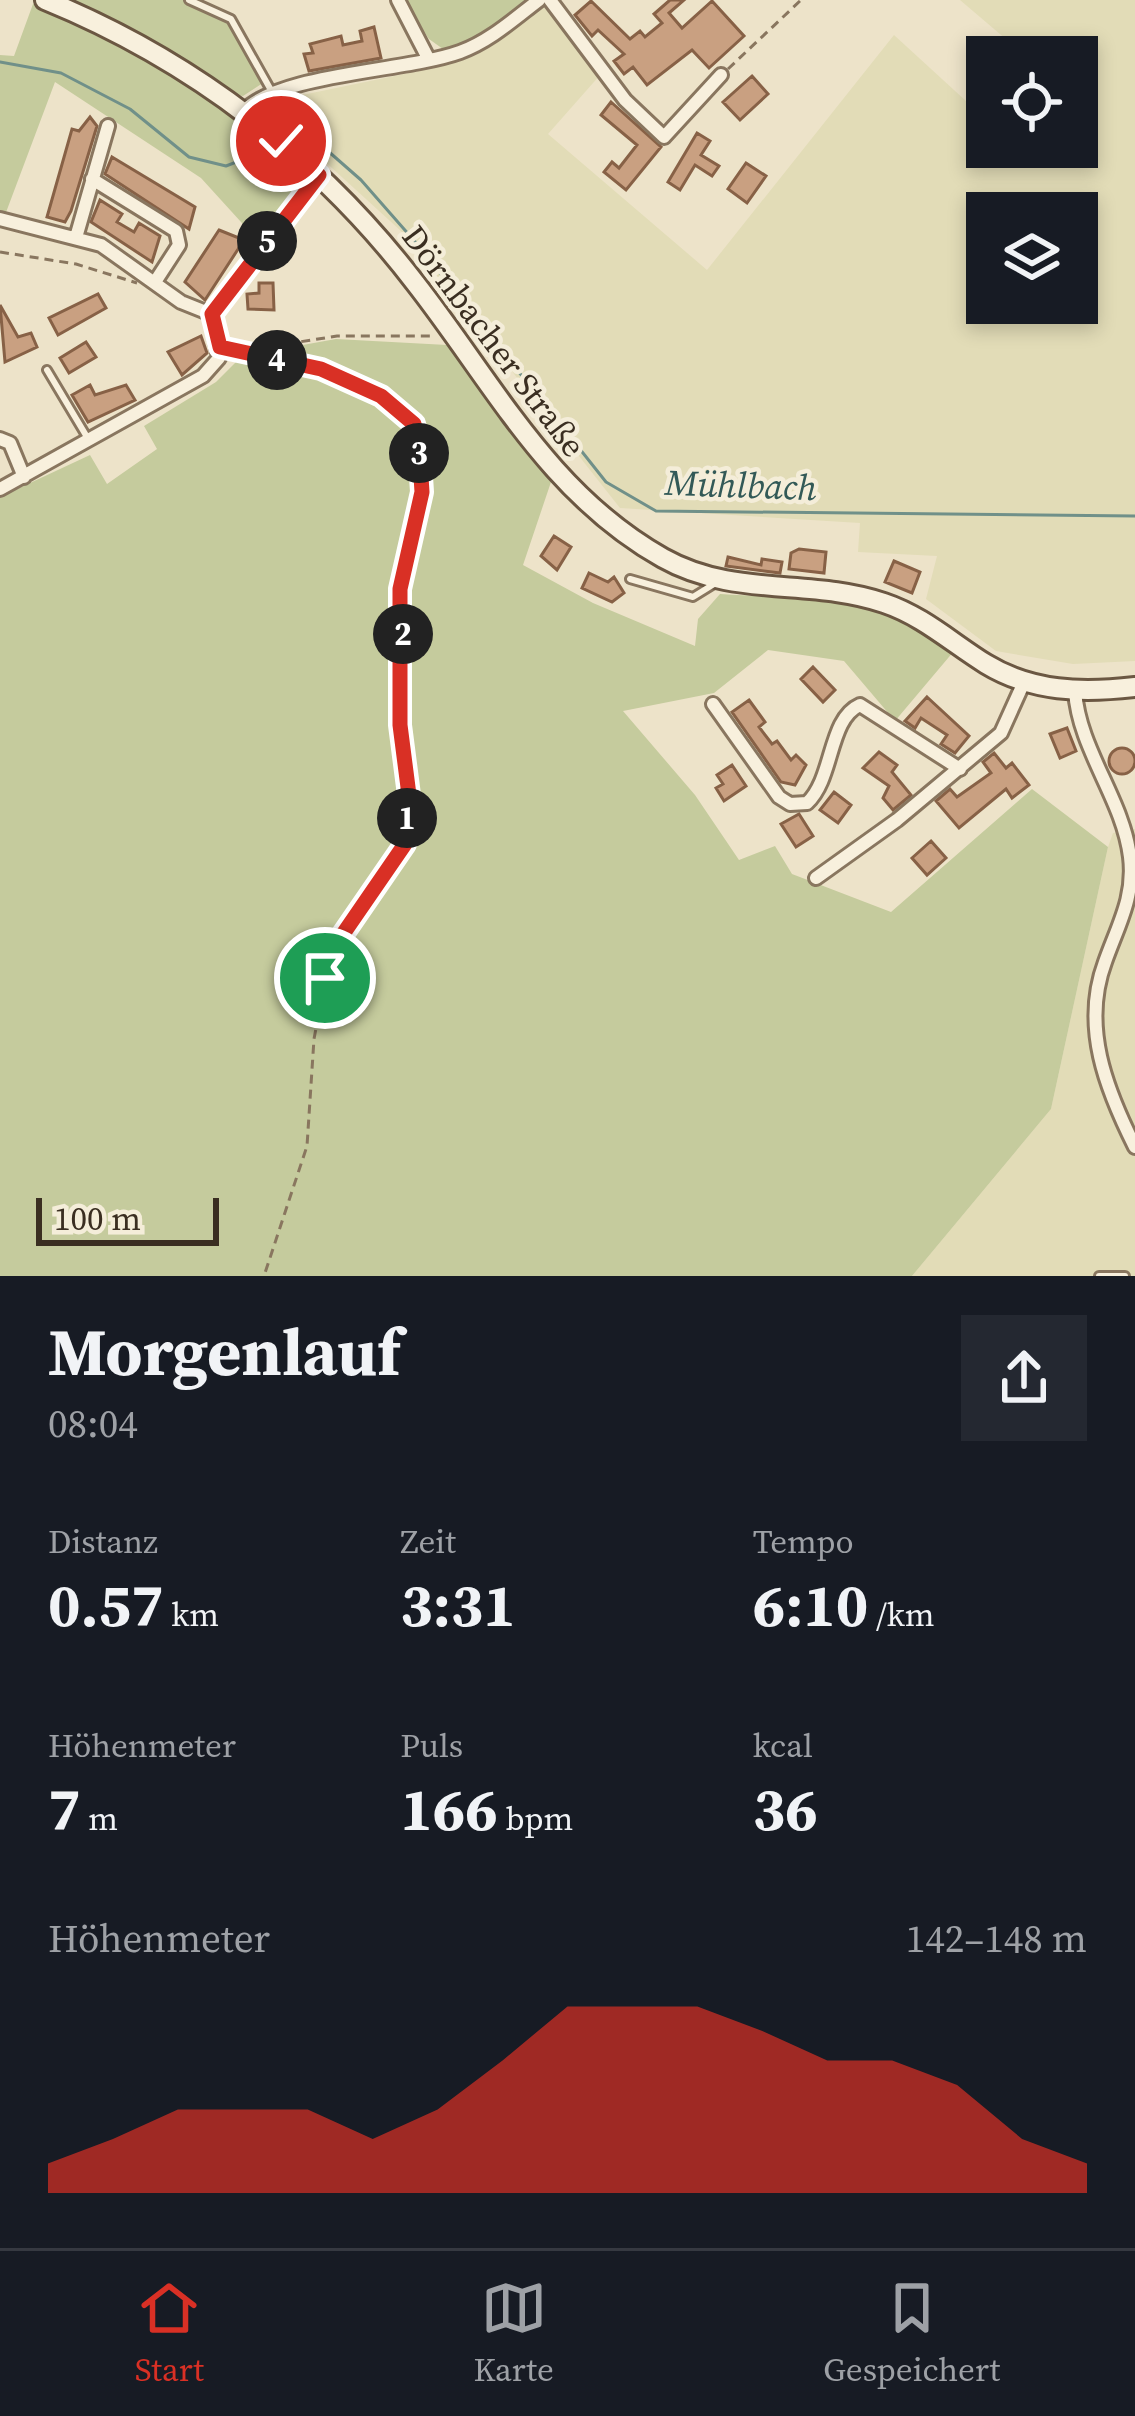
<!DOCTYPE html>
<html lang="de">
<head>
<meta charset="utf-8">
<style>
	body { margin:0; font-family:"Source Serif 4",serif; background:#242831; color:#f1f3f6; height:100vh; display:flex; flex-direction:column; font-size:45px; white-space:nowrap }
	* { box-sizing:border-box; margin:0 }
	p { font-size:39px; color:#9ea1a6 }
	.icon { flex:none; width:66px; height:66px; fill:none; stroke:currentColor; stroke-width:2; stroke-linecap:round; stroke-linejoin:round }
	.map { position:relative; height:1276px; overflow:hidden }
	.sheet { display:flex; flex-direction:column; background:#171b24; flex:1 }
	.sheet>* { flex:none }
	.buttons { position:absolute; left:966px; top:36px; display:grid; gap:24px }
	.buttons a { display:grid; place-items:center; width:132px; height:132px; border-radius:0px; background:#171b24; box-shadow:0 6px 18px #0003; font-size:60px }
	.scale { position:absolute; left:36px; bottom:30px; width:183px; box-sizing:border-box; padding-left:12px; border:6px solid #3a2e21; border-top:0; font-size:33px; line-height:42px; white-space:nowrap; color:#3a2e21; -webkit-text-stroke:9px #f4edd9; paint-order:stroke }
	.pin { position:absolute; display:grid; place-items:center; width:102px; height:102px; color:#fff; margin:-51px; border:6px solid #fff; border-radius:50%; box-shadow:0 3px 12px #0007 }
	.km { position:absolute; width:60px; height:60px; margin:-30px; border-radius:50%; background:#222; color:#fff; font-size:33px; line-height:60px; text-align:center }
	.round { display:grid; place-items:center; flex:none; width:126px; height:126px; border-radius:0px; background:#242831 }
	.head { display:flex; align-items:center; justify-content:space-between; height:204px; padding:0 48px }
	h1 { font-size:66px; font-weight:700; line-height:90px }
	.metrics { display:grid; grid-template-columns:repeat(3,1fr); gap:18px; height:204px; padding:12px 48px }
	.metrics div { display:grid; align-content:center }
	.metrics b { font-size:60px; font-weight:700 }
	.metrics small { font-size:33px; font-weight:400 }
	.metrics p { font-size:33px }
	.chart { height:336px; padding:24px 48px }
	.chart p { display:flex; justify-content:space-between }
	.chart svg { width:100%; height:216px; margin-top:12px; fill:#d93025; opacity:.7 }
	.menu { display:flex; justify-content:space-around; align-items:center; height:168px; border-top:3px solid #363941; background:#171b24; font-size:33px; color:#9ea1a6 }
	.menu a { display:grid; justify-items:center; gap:6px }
	.menu .selected { color:#d93025 }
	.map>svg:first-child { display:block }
	.farmland { fill:#e2dcb7; fill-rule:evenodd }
	.green { fill:#c5cb9d }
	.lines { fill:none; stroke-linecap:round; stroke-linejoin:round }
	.stream { stroke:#709089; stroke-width:3 }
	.building { fill:#c9a081; stroke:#876146; stroke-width:3 }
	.lane-casing { stroke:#89765f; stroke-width:12 }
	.street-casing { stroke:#89765f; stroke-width:18 }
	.secondary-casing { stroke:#6b5742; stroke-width:24 }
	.path { stroke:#89765f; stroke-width:3; stroke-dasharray:9 6; stroke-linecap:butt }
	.lane { stroke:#f8f0dd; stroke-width:6 }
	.street { stroke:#f8f0dd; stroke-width:12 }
	.secondary { stroke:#f8f0dd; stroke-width:18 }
	.route-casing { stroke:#fff; stroke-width:24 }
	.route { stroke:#d93025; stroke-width:15 }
	.labels { text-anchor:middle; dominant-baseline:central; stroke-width:9; stroke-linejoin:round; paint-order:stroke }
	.street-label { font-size:33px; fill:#3a2e21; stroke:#f4edd9 }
	.water-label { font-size:36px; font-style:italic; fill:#325957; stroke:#f4edd9 }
</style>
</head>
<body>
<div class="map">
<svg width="1135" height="1276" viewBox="0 0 1135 1276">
	<rect width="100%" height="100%" fill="#ede3c9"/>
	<path class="farmland" d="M960,0H1135V661L1073,664L996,651L926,599L937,556L858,552L860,523L620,508L401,231L321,158L265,117V105L278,100L433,68L478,52L545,3L601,74L548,134L707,270L894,35L966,101L987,79V147H1077V57H1006L1014,46ZM987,213H1077V303H987Z
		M1135,829V1276H912L1051,1109L1108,847L1113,833Z"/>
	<path class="green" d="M61,0H183L224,17L263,74V83L243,96L229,93Z
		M403,0H532L463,46L443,49L429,39Z
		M33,4C132,47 232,98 306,177L261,244L201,178L55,82L5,215L0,214V55L14,56Z
		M336,339L447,345L552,479L523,565L593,603L695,646L698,619L720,594C821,600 866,592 954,651L895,721L844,661L768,650L714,693L623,711L695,795L739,860L775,846L792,874L891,912L1032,789L1108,847L1051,1109L912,1276H0V497L90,455L107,484L157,449L144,426L216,382L242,356Z"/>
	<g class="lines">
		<path class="stream" d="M0,62L61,73L130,109L189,157L226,166L273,148
			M296,140L312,137L361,180L418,245L606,482L656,511L1135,516"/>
	</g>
	<path class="building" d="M670,0H684L669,13L682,28L712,1L744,36L709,68L692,50L647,85L633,67L624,74L614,61L624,54L598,30L592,36L575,15L591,1L630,39L640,31L645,37L662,23L654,14Z
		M374,27L381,58L309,71L304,54L313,53L310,44L341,36L343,45L362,41L360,31Z
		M752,76L768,94L740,120L723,102Z
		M611,102L661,147L626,190L604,172L612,162L619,168L637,145L601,115Z
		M90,117L97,126L71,211L65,222L47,217L72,129L79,131Z
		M697,133L710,141L701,155L719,166L712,176L695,165L680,190L668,182Z
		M112,157L195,207L189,229L105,174Z
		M746,163L766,176L747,203L728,189Z
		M100,200L122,214L117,222L134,232L139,223L160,236L152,262L91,222Z
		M219,230L244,240L205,300L185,282Z
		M259,283H273L274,310L248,309L247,294L259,293Z
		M98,294L106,308L58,335L49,318Z
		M0,305L18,337L31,333L37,347L5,362Z
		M201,336L207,353L182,375L168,352Z
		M86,342L96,357L69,373L60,358Z
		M90,385L95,395L126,385L135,400L88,422L72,395Z
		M554,536L571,547L557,570L541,556Z
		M799,549L826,552L824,573L789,569L791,553Z
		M728,557L761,565L762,559L782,562L780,573L726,566Z
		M894,561L920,572L912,593L885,582Z
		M589,573L608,582L614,577L624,593L612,602L582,588Z
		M813,667L835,690L823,702L801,679Z
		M927,697L969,736L955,753L941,744L947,735L921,718L915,728L905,721Z
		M749,700L765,722L759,727L772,744L777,741L791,760L796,755L806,765L795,785L781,782L732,712Z
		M1067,728L1076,751L1060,758L1050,734Z
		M1109 761a13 13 0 1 1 26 0a13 13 0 1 1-26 0Z
		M879,752L897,765L892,772L911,795L893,810L883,798L889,786L863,768Z
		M994,753L1006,768L1012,763L1029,785L1012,798L1006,789L959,828L936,801L950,789L957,797L991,773L983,762Z
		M732,765L746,786L724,801L716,788L723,784L717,775Z
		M834,792L851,805L838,823L820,810Z
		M799,814L813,836L796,847L781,824Z
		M931,841L946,858L927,875L912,858Z"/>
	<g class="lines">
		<defs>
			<path id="lane" d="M189,0L231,19L272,92
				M47,370L87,437
				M630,579L693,597L714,584
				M1099,1276H1125"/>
			<path id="street" d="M398,0L429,60
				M550,0L625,100L664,137L721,75
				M244,111C281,73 404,72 460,52C490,41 514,19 539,0
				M92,179L176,231L179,245L155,282
				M0,219L101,245L181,302L211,314L319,175
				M77,234L108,126
				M0,439L10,443L24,477
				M0,489L203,376L219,358L211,314
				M1075,691C1079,750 1123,799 1130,857C1135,897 1118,925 1105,962C1081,1026 1106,1089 1135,1147
				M713,704L779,797L790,804L807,803C834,778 828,719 860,705L960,769
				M816,878L897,820L1001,733L1024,682"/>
			<path id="secondary" d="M45,0C192,60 319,157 416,284C494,384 549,494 663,558C734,598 811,578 884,603C923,616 952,643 986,664C1032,692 1082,693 1135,687"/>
		</defs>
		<use href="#lane" class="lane-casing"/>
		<use href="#street" class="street-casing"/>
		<use href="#secondary" class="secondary-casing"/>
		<path class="path" d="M728,69L801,0
			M0,252L76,264L137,283
			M227,349L321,369L399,407L414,424L422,492L399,589L400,725L409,795L405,844L330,953L314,1039L307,1146L264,1276
			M242,351L337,336H435"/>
		<use href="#lane" class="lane"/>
		<use href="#street" class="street"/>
		<use href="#secondary" class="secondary"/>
	</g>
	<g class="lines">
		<defs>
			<path id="route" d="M281,141L319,175L212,314L220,347L321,369L381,396L414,424L419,446L422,492L400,589V725L409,795L405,844L330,953L325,978"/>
		</defs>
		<use href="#route" class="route-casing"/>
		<use href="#route" class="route"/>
	</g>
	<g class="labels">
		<g class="street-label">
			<text transform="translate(494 341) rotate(53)">Dörnbacher Straße</text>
		</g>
		<g class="water-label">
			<text transform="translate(741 485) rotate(2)">Mühlbach</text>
		</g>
	</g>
</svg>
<div class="buttons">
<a><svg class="icon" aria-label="locate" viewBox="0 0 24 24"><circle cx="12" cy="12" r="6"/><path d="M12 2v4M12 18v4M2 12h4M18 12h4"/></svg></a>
<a><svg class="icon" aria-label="layers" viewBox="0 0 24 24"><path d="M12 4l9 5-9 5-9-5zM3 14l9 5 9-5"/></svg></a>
</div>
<div class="scale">100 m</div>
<div class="pin" style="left:325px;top:978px;background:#1e9e55"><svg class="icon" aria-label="arrive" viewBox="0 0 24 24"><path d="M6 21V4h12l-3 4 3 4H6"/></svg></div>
<div class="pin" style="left:281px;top:141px;background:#d93025"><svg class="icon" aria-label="check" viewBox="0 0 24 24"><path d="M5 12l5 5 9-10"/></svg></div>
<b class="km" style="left:407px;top:818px">1</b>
<b class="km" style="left:403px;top:634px">2</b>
<b class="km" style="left:419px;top:453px">3</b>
<b class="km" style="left:277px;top:360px">4</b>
<b class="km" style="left:267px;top:241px">5</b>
</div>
<section class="sheet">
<div class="head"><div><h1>Morgenlauf</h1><p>08:04</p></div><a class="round"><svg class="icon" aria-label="share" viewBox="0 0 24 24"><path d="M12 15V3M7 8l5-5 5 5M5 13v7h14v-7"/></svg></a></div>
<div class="metrics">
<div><p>Distanz</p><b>0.57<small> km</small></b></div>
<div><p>Zeit</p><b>3:31</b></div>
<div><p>Tempo</p><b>6:10<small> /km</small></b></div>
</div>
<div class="metrics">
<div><p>Höhenmeter</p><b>7<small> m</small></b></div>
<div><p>Puls</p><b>166<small> bpm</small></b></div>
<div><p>kcal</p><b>36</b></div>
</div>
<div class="chart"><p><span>Höhenmeter</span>142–148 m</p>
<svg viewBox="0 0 160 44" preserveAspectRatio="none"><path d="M0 44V38L10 33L20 27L30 27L40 27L50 33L60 27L70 17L80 6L90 6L100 6L110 11L120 17L130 17L140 22L150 33L160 38V44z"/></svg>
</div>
</section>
<nav class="menu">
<a class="selected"><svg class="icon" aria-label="home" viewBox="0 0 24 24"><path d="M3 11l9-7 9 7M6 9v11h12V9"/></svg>Start</a>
<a><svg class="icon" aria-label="map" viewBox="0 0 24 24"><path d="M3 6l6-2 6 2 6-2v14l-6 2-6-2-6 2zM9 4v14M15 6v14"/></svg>Karte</a>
<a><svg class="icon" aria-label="saved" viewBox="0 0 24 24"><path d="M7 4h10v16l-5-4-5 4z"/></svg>Gespeichert</a>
</nav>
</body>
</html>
